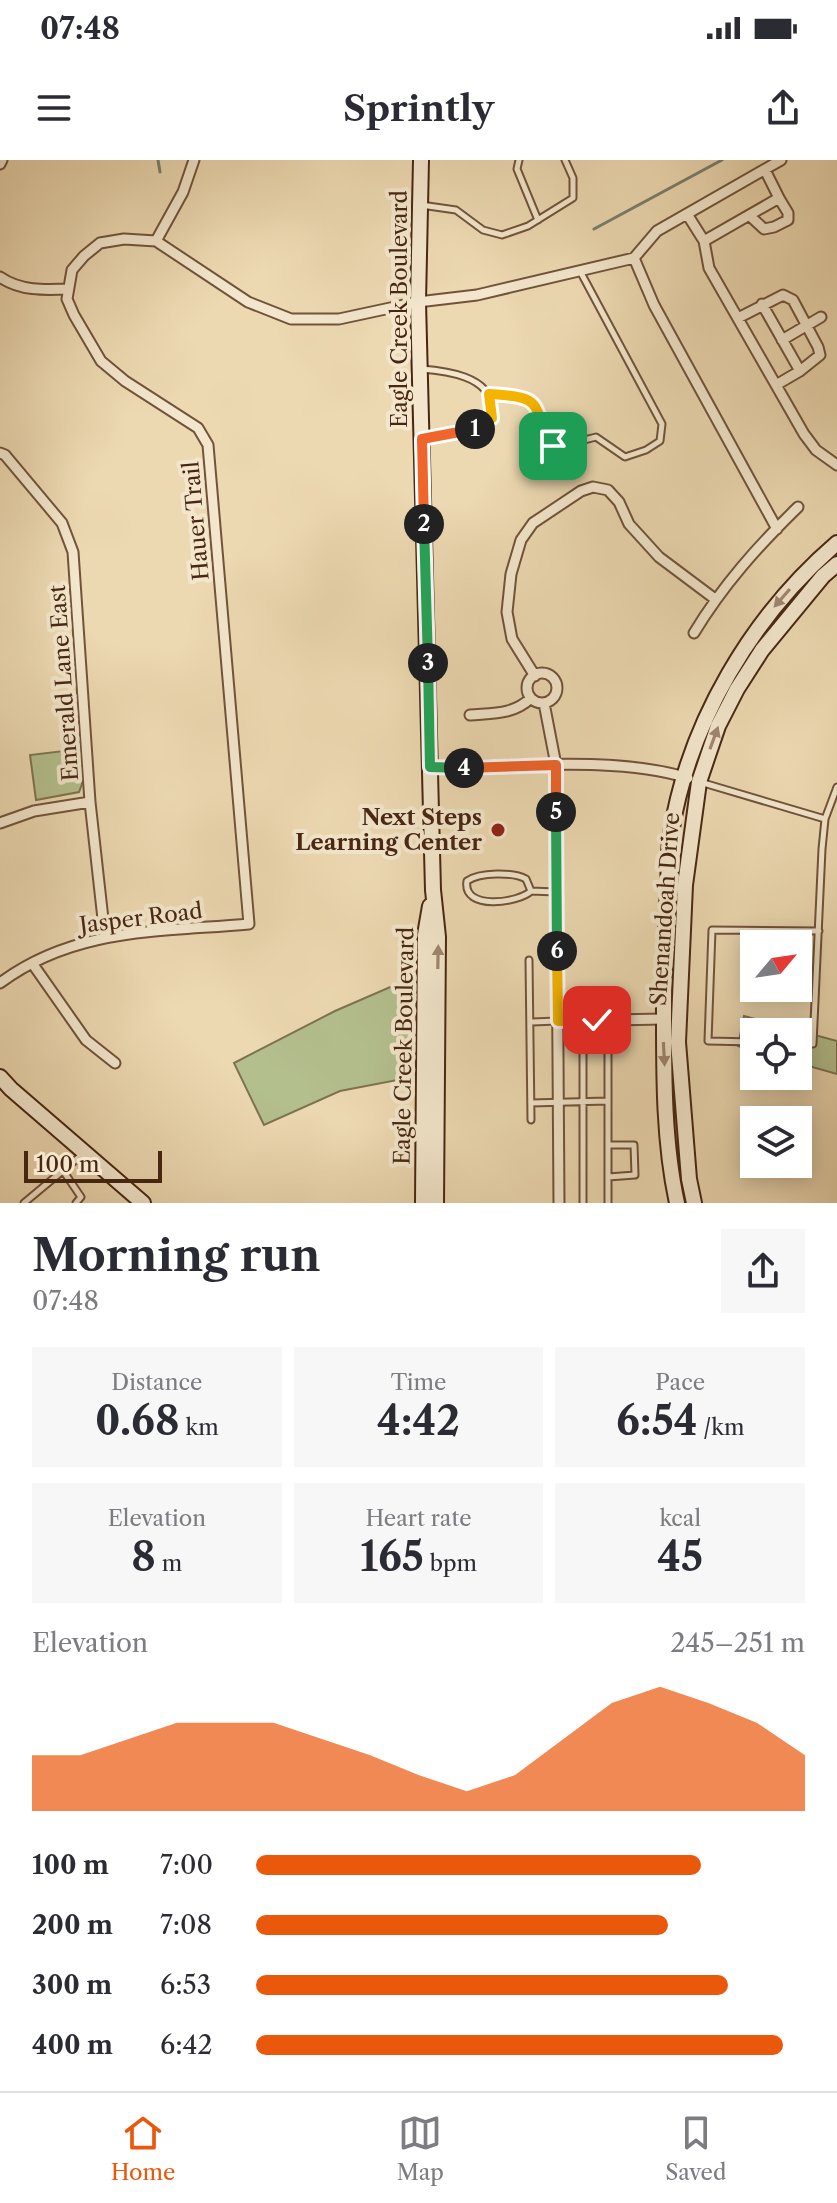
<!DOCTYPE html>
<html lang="en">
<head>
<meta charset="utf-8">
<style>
	body { margin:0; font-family:"Libre Caslon Text",serif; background:#f7f7f7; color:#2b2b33; height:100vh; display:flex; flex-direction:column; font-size:30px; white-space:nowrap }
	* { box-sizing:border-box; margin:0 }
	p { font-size:26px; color:#7c7c81 }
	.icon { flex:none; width:44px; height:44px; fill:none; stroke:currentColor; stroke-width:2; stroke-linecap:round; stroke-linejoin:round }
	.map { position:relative; height:1043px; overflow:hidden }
	.panel { display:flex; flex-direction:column; background:#fff; flex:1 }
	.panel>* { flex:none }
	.needle { width:52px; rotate:61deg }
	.buttons { position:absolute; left:740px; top:770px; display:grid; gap:16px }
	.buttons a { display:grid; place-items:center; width:72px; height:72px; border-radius:0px; background:#fff; box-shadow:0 4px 20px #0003; font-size:40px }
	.scale { position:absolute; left:24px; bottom:20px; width:138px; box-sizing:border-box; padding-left:8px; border:4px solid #482712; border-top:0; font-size:22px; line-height:28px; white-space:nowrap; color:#482712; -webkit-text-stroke:6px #f3e6cc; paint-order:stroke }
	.pin { position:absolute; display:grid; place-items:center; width:68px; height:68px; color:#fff; margin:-34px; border-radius:16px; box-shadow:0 4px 12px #0006 }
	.km { position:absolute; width:40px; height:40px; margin:-20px; border-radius:50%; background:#222; color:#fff; font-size:22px; line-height:40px; text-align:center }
	.round { display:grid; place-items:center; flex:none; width:84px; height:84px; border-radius:0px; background:#f7f7f7 }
	.headline { display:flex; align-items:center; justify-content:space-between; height:136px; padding:0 32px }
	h1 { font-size:44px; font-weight:700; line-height:60px }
	.stats { display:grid; grid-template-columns:repeat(3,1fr); gap:12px; height:136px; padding:8px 32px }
	.stats div { display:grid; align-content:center; border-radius:0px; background:#f7f7f7; text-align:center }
	.stats b { font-size:40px; font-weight:700 }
	.stats small { font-size:22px; font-weight:400 }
	.stats p { font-size:22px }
	.chart { height:224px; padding:16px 32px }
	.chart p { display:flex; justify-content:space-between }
	.chart svg { width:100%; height:144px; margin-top:8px; fill:#ea580c; opacity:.7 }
	ul { padding:0 32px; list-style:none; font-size:26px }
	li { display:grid; grid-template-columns:128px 96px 1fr; align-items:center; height:60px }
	li i { height:20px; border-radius:10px; background:#ea580c }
	.status { display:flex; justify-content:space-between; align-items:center; height:56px; padding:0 40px; background:#fff; direction:ltr }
	.status svg { height:22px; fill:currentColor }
	header { display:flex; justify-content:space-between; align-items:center; height:104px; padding:0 32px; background:#fff; font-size:36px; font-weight:700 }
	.dock { display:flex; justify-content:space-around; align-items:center; height:112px; border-top:2px solid #e1e1e2; background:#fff; font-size:22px; color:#7c7c81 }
	.dock a { display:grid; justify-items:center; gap:4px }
	.dock .selected { color:#ea580c }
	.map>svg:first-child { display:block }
	.green { fill:#b4bf8e; stroke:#7e7350; stroke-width:2 }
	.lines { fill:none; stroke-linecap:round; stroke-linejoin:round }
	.stream { stroke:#797f6d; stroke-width:3 }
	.lane-casing { stroke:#71533a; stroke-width:9 }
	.street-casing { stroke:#71533a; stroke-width:13 }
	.secondary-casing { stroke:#482712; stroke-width:18 }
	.lane { stroke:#f3e6cc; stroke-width:5 }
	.street { stroke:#f3e6cc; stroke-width:9 }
	.secondary { stroke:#f3e6cc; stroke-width:14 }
	.oneway { fill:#9e866f }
	.split-1-casing { stroke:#fff; stroke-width:16 }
	.split-2-casing { stroke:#fff; stroke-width:16 }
	.split-3-casing { stroke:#fff; stroke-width:16 }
	.split-4-casing { stroke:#fff; stroke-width:16 }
	.split-5-casing { stroke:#fff; stroke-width:16 }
	.split-6-casing { stroke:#fff; stroke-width:16 }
	.split-7-casing { stroke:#fff; stroke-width:16 }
	.split-1 { stroke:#f5b400; stroke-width:10 }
	.split-2 { stroke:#f0652b; stroke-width:10 }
	.split-3 { stroke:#22a559; stroke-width:10 }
	.split-4 { stroke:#22a559; stroke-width:10 }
	.split-5 { stroke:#f0652b; stroke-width:10 }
	.split-6 { stroke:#22a559; stroke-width:10 }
	.split-7 { stroke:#f5b400; stroke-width:10 }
	.poi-dot { fill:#8f2418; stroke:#f3e6cc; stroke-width:3 }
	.labels { text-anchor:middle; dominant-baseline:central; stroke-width:8; stroke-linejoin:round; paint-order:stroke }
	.street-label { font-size:22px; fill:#482712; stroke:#f3e6cc }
	.poi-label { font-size:22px; font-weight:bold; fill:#482712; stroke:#f3e6cc; text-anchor:end }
</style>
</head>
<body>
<div class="status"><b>07:48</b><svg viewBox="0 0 49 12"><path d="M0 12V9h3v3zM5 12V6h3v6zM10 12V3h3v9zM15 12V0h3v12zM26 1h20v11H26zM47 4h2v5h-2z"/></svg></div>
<header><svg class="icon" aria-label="menu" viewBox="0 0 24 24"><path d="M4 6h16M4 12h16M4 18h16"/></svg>Sprintly<svg class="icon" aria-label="share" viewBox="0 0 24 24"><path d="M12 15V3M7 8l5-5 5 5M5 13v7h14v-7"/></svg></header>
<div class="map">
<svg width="837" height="1043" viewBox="0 0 837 1043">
	<rect width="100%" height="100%" fill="#ecd8b1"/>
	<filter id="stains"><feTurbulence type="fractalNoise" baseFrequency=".0025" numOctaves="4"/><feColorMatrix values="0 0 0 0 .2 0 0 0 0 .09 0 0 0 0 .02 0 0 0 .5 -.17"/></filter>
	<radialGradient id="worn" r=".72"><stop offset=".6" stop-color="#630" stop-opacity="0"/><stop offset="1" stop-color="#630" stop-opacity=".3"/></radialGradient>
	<path class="green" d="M80,589L82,624L79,632L36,640L30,595Z
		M411,818L408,918L340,931L264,965L234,903L335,851Z
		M744,856L837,881V914L798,903V872H754V891L738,886Z"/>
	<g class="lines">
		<path class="stream" d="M158,0L160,12
			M594,69L722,0"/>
		<defs>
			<path id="lane" d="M519,0L517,9L538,60
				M421,45L456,50L483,70L502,75L528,66L573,38V18L565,0
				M421,209C447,211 489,216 492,247C493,255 492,259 486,264C470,275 444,275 425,278
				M489,234C526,236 533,236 547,272C549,279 550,283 557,287L596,277L625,297L646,290L660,281L662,264L580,111
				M700,622L825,659
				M531,731L526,719C513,712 480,712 467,721C462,751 519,743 531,731L556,732
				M529,800L531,960
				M532,862L557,861
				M754,882L708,881L712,770L819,771
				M798,883L813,884L822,689L825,659L837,627
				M597,885V861
				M531,943L607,941
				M608,985H634L635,1015L608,1017
				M64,1012L81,1037L76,1043
				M24,1043L84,993
				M583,1043V884L608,886V1043"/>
			<path id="street" d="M0,4L2,0
				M687,54L704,81L709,108L804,274L816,290L837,305
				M750,56L764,69L774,67L788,60V53L779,38
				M156,81L183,32L194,0
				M704,81L779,38L765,10
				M634,98L654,145L777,369
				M0,117C20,131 44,130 68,129
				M762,144L800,211
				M738,158L783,135L793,140L818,187L820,195L800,211L776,225
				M782,180L821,157
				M0,293L5,295L62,363L73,392L90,642L105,777
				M694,473C723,425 758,386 798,347
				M527 528a15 15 0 1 1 30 0a15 15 0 1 1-30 0Z
				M535,516L512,479L507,452L511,414L521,380L533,363L581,331L593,327L608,330L619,342L629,364L659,397L715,439
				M544,543L556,605L559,1043
				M470,555C493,553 513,555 531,538
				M430,607C509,608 613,595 688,618
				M0,663L34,651L90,642
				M32,803L86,880L115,903
				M0,823C75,767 160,772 249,764L208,285L198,268L125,221L101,201L74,155L67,139L72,110L84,96L100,83L124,79L156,81L248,142L291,159H339L418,142L477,135L634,98L657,71L781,0
				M558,861L664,859"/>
			<path id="secondary" d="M421,0L418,142L433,730L438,777L436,1043
				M0,917L11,929L143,1043
				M423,1043L425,775L430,746
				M677,1043C663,979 664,909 664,843C664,804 666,766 668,727C669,709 668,691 671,673C689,562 752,456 837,383
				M694,1043L689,1019L678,882L685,725L699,622L718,566L737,529L762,490L823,416L837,404"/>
		</defs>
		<use href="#lane" class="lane-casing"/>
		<use href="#street" class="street-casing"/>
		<use href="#secondary" class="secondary-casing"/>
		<use href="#lane" class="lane"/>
		<use href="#street" class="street"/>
		<use href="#secondary" class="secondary"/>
	</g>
	<defs><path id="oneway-solid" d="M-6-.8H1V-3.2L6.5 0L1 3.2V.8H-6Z" transform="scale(2)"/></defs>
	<g class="oneway">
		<use href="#oneway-solid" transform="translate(782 438) rotate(131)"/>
		<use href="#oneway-solid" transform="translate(714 578) rotate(-70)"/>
		<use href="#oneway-solid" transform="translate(438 797) rotate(-89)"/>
		<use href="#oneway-solid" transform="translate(664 894) rotate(87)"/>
	</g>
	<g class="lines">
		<defs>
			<path id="split-1" d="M475,269L492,258L489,234C548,237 529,244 553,286"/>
			<path id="split-2" d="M424,364L422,279L475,269"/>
			<path id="split-3" d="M424,364L428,503"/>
			<path id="split-4" d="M428,503L430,607L464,608"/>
			<path id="split-5" d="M464,608L556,605V652"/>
			<path id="split-6" d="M556,652L557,791"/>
			<path id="split-7" d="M557,791L558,861L597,860"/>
		</defs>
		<use href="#split-1" class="split-1-casing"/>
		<use href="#split-2" class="split-2-casing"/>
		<use href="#split-3" class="split-3-casing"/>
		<use href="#split-4" class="split-4-casing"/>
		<use href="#split-5" class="split-5-casing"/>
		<use href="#split-6" class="split-6-casing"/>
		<use href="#split-7" class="split-7-casing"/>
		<use href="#split-1" class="split-1"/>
		<use href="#split-2" class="split-2"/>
		<use href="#split-3" class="split-3"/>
		<use href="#split-4" class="split-4"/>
		<use href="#split-5" class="split-5"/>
		<use href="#split-6" class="split-6"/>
		<use href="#split-7" class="split-7"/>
	</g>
	<circle class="poi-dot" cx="498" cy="670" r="8"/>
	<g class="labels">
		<g class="street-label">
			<text transform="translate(399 149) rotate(-90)">Eagle Creek Boulevard</text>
			<text transform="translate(196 361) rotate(-95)">Hauer Trail</text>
			<text transform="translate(64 523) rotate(-94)">Emerald Lane East</text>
			<text transform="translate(665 749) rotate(-86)">Shenandoah Drive</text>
			<text transform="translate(141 758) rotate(-7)">Jasper Road</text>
			<text transform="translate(404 886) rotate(-89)">Eagle Creek Boulevard</text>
		</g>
		<g class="poi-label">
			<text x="482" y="657">Next Steps<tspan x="482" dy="25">Learning Center</tspan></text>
		</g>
	</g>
	<rect width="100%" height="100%" filter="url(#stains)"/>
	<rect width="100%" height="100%" fill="url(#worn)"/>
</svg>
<div class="buttons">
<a><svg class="needle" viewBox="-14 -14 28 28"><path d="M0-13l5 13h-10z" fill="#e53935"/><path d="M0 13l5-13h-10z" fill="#7c7c81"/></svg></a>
<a><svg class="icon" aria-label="locate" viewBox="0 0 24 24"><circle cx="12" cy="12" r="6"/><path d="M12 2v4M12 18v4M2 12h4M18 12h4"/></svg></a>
<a><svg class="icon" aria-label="layers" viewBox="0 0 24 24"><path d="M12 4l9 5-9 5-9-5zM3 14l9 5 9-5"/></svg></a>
</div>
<div class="scale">100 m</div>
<div class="pin" style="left:553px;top:286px;background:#1e9e55"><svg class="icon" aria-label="arrive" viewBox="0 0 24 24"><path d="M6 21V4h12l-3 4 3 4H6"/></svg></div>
<div class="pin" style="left:597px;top:860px;background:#d93025"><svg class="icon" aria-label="check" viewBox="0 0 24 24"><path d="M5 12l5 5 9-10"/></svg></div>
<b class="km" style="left:475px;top:269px">1</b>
<b class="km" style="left:424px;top:364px">2</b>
<b class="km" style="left:428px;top:503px">3</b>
<b class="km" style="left:464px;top:608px">4</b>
<b class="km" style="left:556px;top:652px">5</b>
<b class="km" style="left:557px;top:791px">6</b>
</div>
<section class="panel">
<div class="headline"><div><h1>Morning run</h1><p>07:48</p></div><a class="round"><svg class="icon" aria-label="share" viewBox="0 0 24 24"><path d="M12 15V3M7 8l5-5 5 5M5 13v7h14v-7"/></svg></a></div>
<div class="stats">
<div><p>Distance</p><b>0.68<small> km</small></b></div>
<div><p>Time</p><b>4:42</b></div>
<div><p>Pace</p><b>6:54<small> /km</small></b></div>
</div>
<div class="stats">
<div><p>Elevation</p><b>8<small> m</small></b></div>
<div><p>Heart rate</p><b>165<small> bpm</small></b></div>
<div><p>kcal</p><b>45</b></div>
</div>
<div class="chart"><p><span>Elevation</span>245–251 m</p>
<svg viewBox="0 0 160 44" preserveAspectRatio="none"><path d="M0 44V27L10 27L20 22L30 17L40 17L50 17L60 22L70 27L80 33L90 38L100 33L110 22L120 11L130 6L140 11L150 17L160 27V44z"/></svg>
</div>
<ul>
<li><b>100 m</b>7:00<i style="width:81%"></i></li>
<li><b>200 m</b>7:08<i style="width:75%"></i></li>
<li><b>300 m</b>6:53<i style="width:86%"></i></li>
<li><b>400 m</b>6:42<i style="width:96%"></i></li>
</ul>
</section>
<nav class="dock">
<a class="selected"><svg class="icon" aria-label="home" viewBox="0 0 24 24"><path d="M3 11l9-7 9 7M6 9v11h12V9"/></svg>Home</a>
<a><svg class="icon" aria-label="map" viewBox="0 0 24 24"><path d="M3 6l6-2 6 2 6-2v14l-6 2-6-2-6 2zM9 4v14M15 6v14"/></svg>Map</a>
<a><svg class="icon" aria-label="saved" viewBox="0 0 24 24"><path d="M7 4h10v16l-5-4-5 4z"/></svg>Saved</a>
</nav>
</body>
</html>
